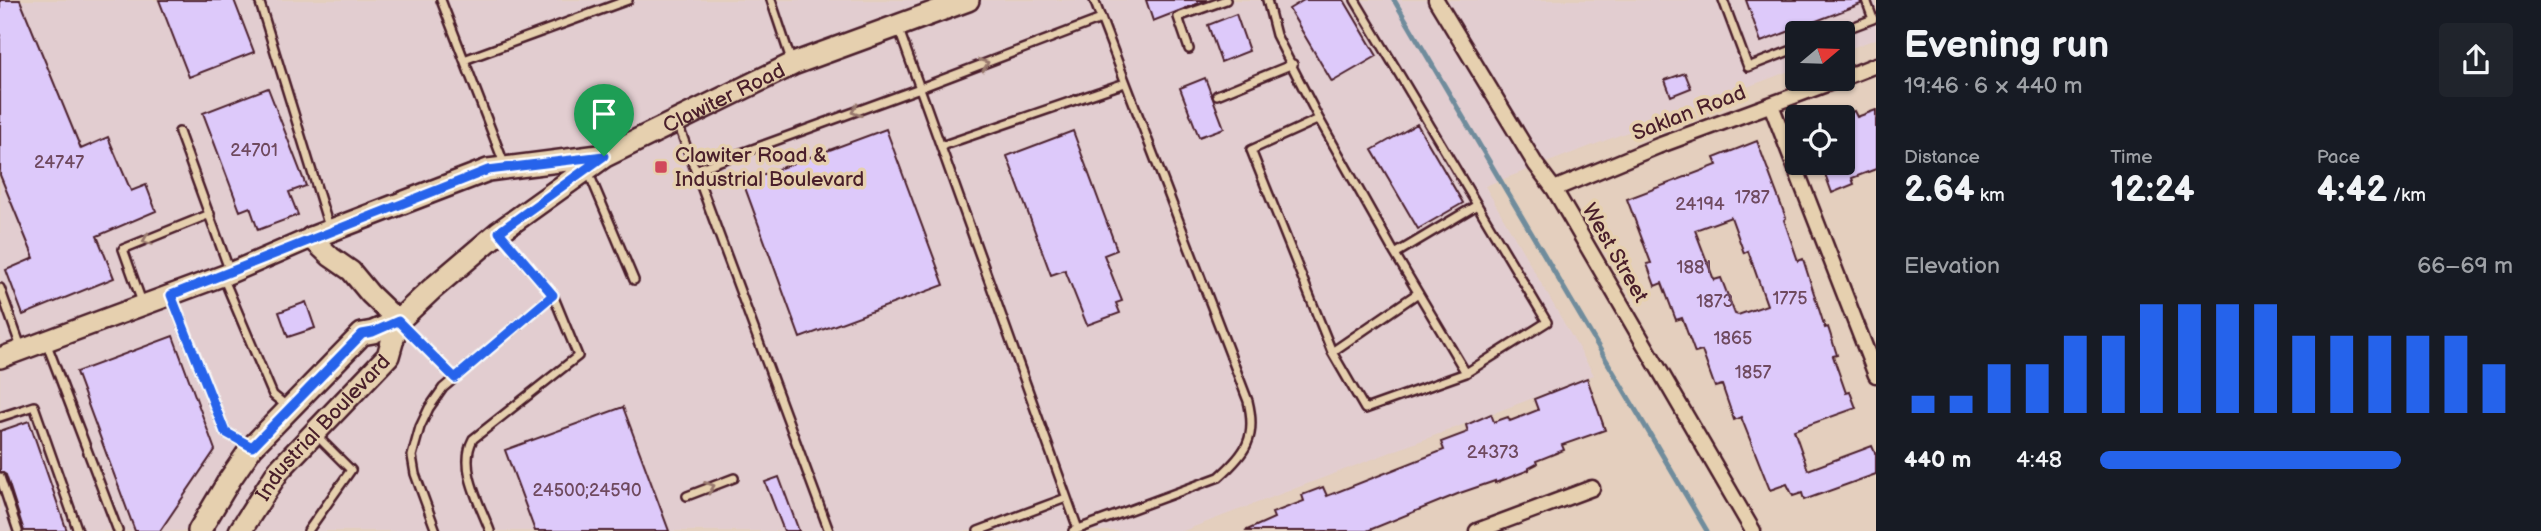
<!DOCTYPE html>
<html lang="en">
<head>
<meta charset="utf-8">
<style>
	body { margin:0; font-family:"Balsamiq Sans",sans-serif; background:#20242c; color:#f1f3f6; height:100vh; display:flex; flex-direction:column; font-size:26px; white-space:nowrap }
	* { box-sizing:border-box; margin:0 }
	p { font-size:23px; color:#9ea1a6 }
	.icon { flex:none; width:38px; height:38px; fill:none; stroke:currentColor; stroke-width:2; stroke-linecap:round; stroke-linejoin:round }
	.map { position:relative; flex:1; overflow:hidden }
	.side { display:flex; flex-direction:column; background:#171b24; width:665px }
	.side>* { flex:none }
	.needle { width:46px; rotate:71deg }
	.controls { position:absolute; left:1785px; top:21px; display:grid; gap:14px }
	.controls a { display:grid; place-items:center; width:70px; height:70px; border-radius:7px; background:#171b24; box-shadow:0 2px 5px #0004; font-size:35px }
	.pin { position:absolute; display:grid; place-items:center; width:60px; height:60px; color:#fff; margin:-72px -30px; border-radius:50% 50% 50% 0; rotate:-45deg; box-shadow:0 0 7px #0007 }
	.pin .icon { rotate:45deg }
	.round { display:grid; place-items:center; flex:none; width:74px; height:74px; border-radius:7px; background:#20242c }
	.summary { display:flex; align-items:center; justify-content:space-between; height:119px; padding:0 28px }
	h1 { font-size:38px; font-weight:600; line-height:52px }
	.stats { display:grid; grid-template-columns:repeat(3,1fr); gap:10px; height:119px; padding:7px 28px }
	.stats div { display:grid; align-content:center }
	.stats b { font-size:35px; font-weight:600 }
	.stats small { font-size:19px; font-weight:400 }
	.stats p { font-size:19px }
	.chart { height:196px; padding:14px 28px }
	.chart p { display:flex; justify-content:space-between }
	.chart svg { width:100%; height:126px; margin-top:7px; stroke:#2563eb; stroke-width:6 }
	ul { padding:0 28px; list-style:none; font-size:23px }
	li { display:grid; grid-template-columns:112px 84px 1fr; align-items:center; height:52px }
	li i { height:18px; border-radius:9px; background:#2563eb }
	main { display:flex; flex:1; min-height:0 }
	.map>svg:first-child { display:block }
	.built { fill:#e2cdd0 }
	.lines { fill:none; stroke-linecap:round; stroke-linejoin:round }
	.stream { stroke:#6f8c9c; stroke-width:5 }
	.building { fill:#ddc9fa; stroke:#4a1f2b; stroke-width:2; fill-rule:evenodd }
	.service-casing { stroke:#4a1f2b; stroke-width:12 }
	.minor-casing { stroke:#4a1f2b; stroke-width:19 }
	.tertiary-casing { stroke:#4a1f2b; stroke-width:24 }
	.secondary-casing { stroke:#4a1f2b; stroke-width:26 }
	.service { stroke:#e6d0af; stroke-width:7 }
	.minor { stroke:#e6d0af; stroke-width:14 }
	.tertiary { stroke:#e6d0af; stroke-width:19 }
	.secondary { stroke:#e6d0af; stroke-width:21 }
	.oneway { stroke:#98786d }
	.route-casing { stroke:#fff; stroke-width:14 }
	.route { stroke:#2563eb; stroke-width:9 }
	.poi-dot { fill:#d1495b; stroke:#e6d0af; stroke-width:2.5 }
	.labels { text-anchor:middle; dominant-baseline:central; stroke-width:7; stroke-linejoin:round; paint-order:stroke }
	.number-label { font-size:18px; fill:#6f4a5f }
	.street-label { font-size:21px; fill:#4a1f2b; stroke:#e6d0af }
	.poi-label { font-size:21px; fill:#4a1f2b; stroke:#e6d0af; text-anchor:start }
</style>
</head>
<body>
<main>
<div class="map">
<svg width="1876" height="531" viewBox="0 0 1876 531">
	<rect width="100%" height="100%" fill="#e4cfbe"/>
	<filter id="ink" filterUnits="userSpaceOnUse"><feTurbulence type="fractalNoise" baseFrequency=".0143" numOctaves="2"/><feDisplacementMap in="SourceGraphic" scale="14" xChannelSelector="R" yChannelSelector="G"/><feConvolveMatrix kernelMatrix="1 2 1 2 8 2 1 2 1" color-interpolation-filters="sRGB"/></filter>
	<g filter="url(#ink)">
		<path class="built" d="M0,0H1876V39L1843,51V33H1797V68L1485,186L1594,375L1183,531H0Z"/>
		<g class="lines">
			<path class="stream" d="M1394,0L1707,531"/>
		</g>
		<path class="building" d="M0,0H20L81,149L108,137L131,191L146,185L156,211L97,236L114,278L23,315L6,270L34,258L0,175Z
			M159,0H234L254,52L189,77Z
			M1146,0H1207L1153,21Z
			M1304,0H1344L1377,56L1332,82L1289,9Z
			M1746,0H1860L1861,4L1761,42Z
			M1236,14L1249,51L1221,62L1208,25Z
			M1685,73L1691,88L1671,96L1665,80Z
			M1205,78L1224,128L1199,137L1180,88Z
			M268,88L306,186L289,192L298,215L258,230L250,207L240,211L203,113Z
			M1876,110V169L1852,178L1854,184L1832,193L1821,163H1843V115L1854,111L1857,117Z
			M1417,124L1463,203L1418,229L1372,150Z
			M886,129L944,285L800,338L743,182Z
			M1073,131L1117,250L1104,255L1122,301L1116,303L1120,313L1087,325L1065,270L1051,275L1007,156Z
			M1757,141L1786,218L1784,220L1798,261L1803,259L1825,328L1828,327L1837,355L1833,356L1846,393L1850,392L1856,408L1794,430L1808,470L1872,446L1876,455V474L1804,500L1802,493L1793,496L1787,484L1770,490L1741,417L1734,420L1722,385L1715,387L1702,351L1695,353L1682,318L1676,320L1662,283L1655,286L1647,264L1651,263L1627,199L1717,165L1714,158ZM1731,217L1744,253L1748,251L1767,305L1738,315L1735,314L1721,278L1714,280L1695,230Z
			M306,302L315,328L288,337L279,312Z
			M173,336L215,450L160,531H135L76,372Z
			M1587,378L1605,430L1562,445L1564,450L1536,461L1537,464L1529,468V470L1495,483V481L1460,493L1367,531H1245L1274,518L1272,513L1304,501L1302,495L1323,487L1327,496L1444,450L1441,442L1468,432L1466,425L1491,414L1494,422L1508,417L1510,421L1538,410L1534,399Z
			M623,407L669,531H535L505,450Z
			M29,421L67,531H24L6,475L0,471V431Z
			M779,477L799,531H784L765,482Z"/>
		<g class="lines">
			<defs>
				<path id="service" d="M259,0L329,227
					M441,0L505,166
					M771,0L792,63
					M1267,0L1276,35L1319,119L1395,254
					M1355,0L1547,322L1466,373L1395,254L1477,205
					M1723,0L1748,67L1797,48
					M898,27L1078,529
					M1836,33L1873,19L1866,0
					M1189,49L1178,17L1226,0
					M464,60L628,0
					M1217,95L1293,64
					M1319,119L1251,150L1332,352L1418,293
					M678,124L829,531
					M179,132L230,272
					M941,146L1125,83
					M695,170L920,88L1101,19
					M588,171L634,280
					M501,235L553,295
					M223,277L273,395L289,408
					M0,288L22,350
					M171,296L225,432L248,445
					M143,305L123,249L210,214
					M401,324L455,378
					M46,342L118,531
					M1332,352L1365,409L1466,373
					M0,417L34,406L78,531
					M0,477L18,531
					M687,496L734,478
					M308,531L351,470L317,436
					M436,531L415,474L412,456L420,427L429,408L443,388L553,295L578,356L473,439C458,467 480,504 490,531
					M978,531L1066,498
					M1073,531L1219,477C1246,453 1257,438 1248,401L1094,0"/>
				<path id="minor" d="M1436,0L1536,165L1554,189L1753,531
					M1843,78L1876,65
					M1771,105L1876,375
					M1554,189L1658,146L1840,79
					M1477,531L1592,488"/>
				<path id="tertiary" d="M0,358L230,273L311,238L331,257L351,271L370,294L398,321"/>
				<g id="secondary">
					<path d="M311,238L488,170L599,156"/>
					<path id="s1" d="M199,531L230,479L252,447L362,334L373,332L398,321L432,289L499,232L605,156L793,64L968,0"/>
					<path id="s2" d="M240,531L279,470L388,356L398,321"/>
				</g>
			</defs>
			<use href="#service" class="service-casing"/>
			<use href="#minor" class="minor-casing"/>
			<use href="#tertiary" class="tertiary-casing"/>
			<use href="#secondary" class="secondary-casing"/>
			<use href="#service" class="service"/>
			<use href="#minor" class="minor"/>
			<use href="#tertiary" class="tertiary"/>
			<use href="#secondary" class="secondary"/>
		</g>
		<defs><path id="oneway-chevron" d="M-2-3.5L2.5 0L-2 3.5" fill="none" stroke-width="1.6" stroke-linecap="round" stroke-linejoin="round" transform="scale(1.75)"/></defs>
		<g class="oneway">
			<use href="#oneway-chevron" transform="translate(984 64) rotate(-21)"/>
			<use href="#oneway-chevron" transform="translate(856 111) rotate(160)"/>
			<use href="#oneway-chevron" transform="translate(147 240) rotate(158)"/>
			<use href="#oneway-chevron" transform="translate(710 487) rotate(-20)"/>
		</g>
	</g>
	<g class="lines" filter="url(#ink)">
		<defs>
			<path id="route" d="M604,156L499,232L553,295L455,378L398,321L373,332L362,334L252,447L225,432L171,295L488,170Z"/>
		</defs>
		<use href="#route" class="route-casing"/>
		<use href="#route" class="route"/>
	</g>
	<rect class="poi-dot" x="654" y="160" width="14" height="14" rx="3.5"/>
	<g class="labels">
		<g class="number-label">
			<text x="254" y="150">24701</text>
			<text x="59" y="162">24747</text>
			<text x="1752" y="197">1787</text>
			<text x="1700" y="204">24194</text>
			<text x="1694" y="267">1881</text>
			<text x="1790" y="298">1775</text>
			<text x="1715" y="301">1873</text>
			<text x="1733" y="338">1865</text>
			<text x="1753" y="372">1857</text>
			<text x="1493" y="452">24373</text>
			<text x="587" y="490">24500;24590</text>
		</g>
		<g class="street-label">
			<text stroke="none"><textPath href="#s1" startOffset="693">Clawiter Road</textPath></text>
			<text transform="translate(1689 113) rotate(-21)">Saklan Road</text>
			<text transform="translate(1615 253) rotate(60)">West Street</text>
			<text stroke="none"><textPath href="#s2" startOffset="133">Industrial Boulevard</textPath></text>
		</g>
		<g class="poi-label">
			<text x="675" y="155">Clawiter Road &amp;<tspan x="675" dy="24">Industrial Boulevard</tspan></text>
		</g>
	</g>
</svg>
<div class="controls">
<a><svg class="needle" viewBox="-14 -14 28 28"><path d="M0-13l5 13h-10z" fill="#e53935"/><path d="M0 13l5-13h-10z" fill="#9ea1a6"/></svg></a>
<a><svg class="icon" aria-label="locate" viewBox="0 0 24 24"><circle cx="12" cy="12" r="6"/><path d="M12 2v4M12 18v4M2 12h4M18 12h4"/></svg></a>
</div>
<div class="pin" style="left:604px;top:156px;background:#1e9e55"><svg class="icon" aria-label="arrive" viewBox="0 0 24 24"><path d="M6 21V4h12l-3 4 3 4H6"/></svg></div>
</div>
<section class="side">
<div class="summary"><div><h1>Evening run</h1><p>19:46 · 6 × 440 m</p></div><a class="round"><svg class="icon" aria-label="share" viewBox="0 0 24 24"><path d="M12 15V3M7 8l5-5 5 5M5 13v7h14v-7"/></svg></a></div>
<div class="stats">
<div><p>Distance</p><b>2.64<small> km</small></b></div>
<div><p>Time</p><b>12:24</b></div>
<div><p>Pace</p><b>4:42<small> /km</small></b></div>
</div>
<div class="chart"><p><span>Elevation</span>66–69 m</p>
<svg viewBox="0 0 160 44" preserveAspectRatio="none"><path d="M5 44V38M15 44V38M25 44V27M35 44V27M45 44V17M55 44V17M65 44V6M75 44V6M85 44V6M95 44V6M105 44V17M115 44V17M125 44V17M135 44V17M145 44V17M155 44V27"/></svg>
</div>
<ul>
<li><b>440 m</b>4:48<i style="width:73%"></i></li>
</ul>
</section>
</main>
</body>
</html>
